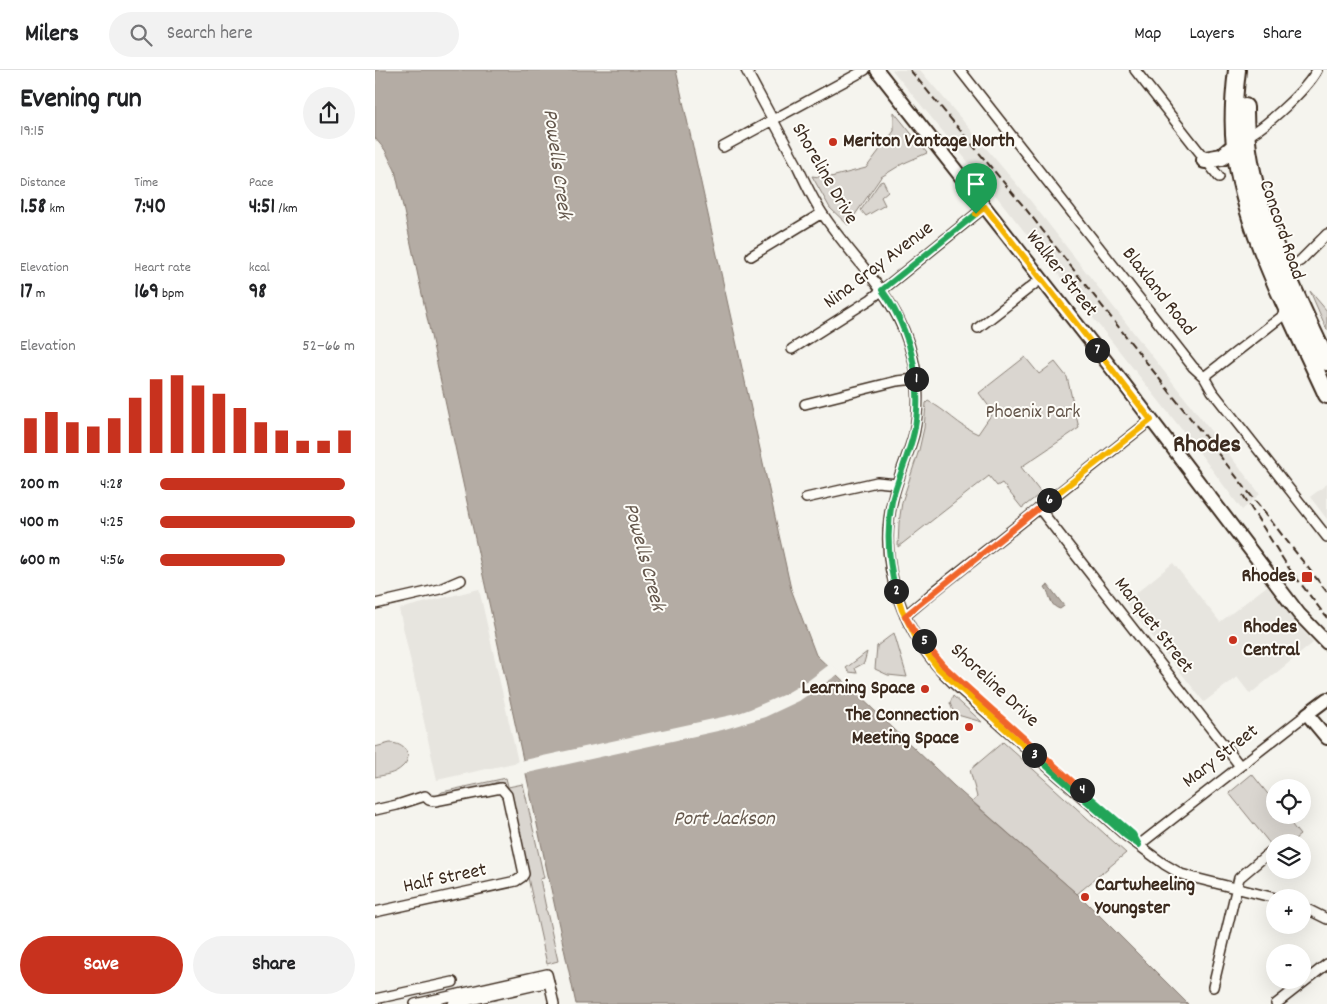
<!DOCTYPE html>
<html lang="en">
<head>
<meta charset="utf-8">
<style>
	body { margin:0; font-family:Dekko,sans-serif; background:#f2f2f2; color:#202124; height:100vh; display:flex; flex-direction:column; font-size:19px; white-space:nowrap }
	* { box-sizing:border-box; margin:0 }
	p { font-size:16px; color:#757577 }
	.icon { flex:none; width:28px; height:28px; fill:none; stroke:currentColor; stroke-width:2; stroke-linecap:round; stroke-linejoin:round }
	.map { position:relative; flex:1; overflow:hidden }
	.sheet { display:flex; flex-direction:column; background:#fff; width:375px }
	.sheet>* { flex:none }
	.buttons { position:absolute; left:891px; top:709px; display:grid; gap:10px }
	.buttons a { display:grid; place-items:center; width:45px; height:45px; border-radius:50%; background:#fff; box-shadow:0 5px 20px #0002; font-size:25px }
	.pin { position:absolute; display:grid; place-items:center; width:42px; height:42px; color:#fff; margin:-51px -21px; border-radius:50% 50% 50% 0; rotate:-45deg; box-shadow:0 0 5px #0007 }
	.pin .icon { rotate:45deg }
	.km { position:absolute; width:25px; height:25px; margin:-12px; border-radius:50%; background:#222; color:#fff; font-size:14px; line-height:25px; text-align:center }
	.round { display:grid; place-items:center; flex:none; width:52px; height:52px; border-radius:26px; background:#f2f2f2 }
	.head { display:flex; align-items:center; justify-content:space-between; height:85px; padding:0 20px }
	h1 { font-size:28px; font-weight:700; line-height:38px }
	.figures { display:grid; grid-template-columns:repeat(3,1fr); gap:8px; height:85px; padding:5px 20px }
	.figures div { display:grid; align-content:center }
	.figures b { font-size:21px; font-weight:700 }
	.figures small { font-size:14px; font-weight:400 }
	.figures p { font-size:14px }
	.chart { height:140px; padding:10px 20px }
	.chart p { display:flex; justify-content:space-between }
	.chart svg { width:100%; height:90px; margin-top:5px; stroke:#c8321e; stroke-width:6 }
	.action { display:flex; gap:10px; margin-top:auto; padding:10px 20px }
	.action a { flex:1; height:58px; border-radius:30px; background:#c8321e; color:#fff; font-size:20px; font-weight:700; line-height:58px; text-align:center }
	.action a+a { background:#f2f2f2; color:#202124 }
	ul { padding:0 20px; list-style:none; font-size:16px }
	li { display:grid; grid-template-columns:80px 60px 1fr; align-items:center; height:38px }
	li i { height:12px; border-radius:6px; background:#c8321e }
	header { display:flex; align-items:center; gap:30px; box-sizing:border-box; height:70px; padding:0 25px; background:#fff; border-bottom:1px solid #e0e0e0 }
	header strong { font-size:24px }
	nav { display:flex; gap:28px; margin-inline-start:auto; font-size:18px }
	.search { width:350px; height:45px; background:#f2f2f2; display:flex; align-items:center; gap:12px; box-sizing:border-box; padding:0 18px; border-radius:28px; color:#757577; font-size:19px }
	main { display:flex; flex:1; min-height:0 }
	.map>svg:first-child { display:block }
	.built { fill:#e7e5df }
	.green { fill:#dad6d0; stroke:#8a8077 }
	.water { fill:#b4aca4; stroke:#84786e }
	.pier { fill:#f5f4ee }
	.lines { fill:none; stroke-linecap:round; stroke-linejoin:round }
	.street-casing { stroke:#3b2a1e; stroke-width:12 }
	.secondary-casing { stroke:#3b2a1e; stroke-width:16 }
	.highway-casing { stroke:#3b2a1e; stroke-width:20 }
	.street { stroke:#fdfcf7; stroke-width:9 }
	.secondary { stroke:#fdfcf7; stroke-width:12 }
	.highway { stroke:#fdfcf7; stroke-width:16 }
	.rail { stroke:#3b2a1e; stroke-width:2; stroke-dasharray:8 4; stroke-linecap:butt }
	.split-1-casing { stroke:#fff; stroke-width:10 }
	.split-2-casing { stroke:#fff; stroke-width:10 }
	.split-3-casing { stroke:#fff; stroke-width:10 }
	.split-4-casing { stroke:#fff; stroke-width:10 }
	.split-5-casing { stroke:#fff; stroke-width:10 }
	.split-6-casing { stroke:#fff; stroke-width:10 }
	.split-7-casing { stroke:#fff; stroke-width:10 }
	.split-8-casing { stroke:#fff; stroke-width:10 }
	.split-1 { stroke:#22a559; stroke-width:6 }
	.split-2 { stroke:#22a559; stroke-width:6 }
	.split-3 { stroke:#f5b400; stroke-width:6 }
	.split-4 { stroke:#22a559; stroke-width:6 }
	.split-5 { stroke:#f0652b; stroke-width:6 }
	.split-6 { stroke:#f0652b; stroke-width:6 }
	.split-7 { stroke:#f5b400; stroke-width:6 }
	.split-8 { stroke:#f5b400; stroke-width:6 }
	.poi-dot { fill:#c8321e; stroke:#fdfcf7; stroke-width:2 }
	.labels { text-anchor:middle; dominant-baseline:central; stroke-width:4; stroke-linejoin:round; paint-order:stroke }
	.poi-label { font-size:20px; font-weight:bold; fill:#3b2a1e; stroke:#fdfcf7; text-anchor:start }
	.street-label { font-size:20px; fill:#3b2a1e; stroke:#fdfcf7 }
	.park-label { font-size:20px; fill:#63554a; stroke:#fdfcf7 }
	.water-label { font-size:21px; font-style:italic; fill:#65584d; stroke:#fdfcf7 }
	.district-label { font-size:25px; font-weight:bold; fill:#3b2a1e; stroke:#fdfcf7 }
</style>
</head>
<body>
<header>
<strong>Milers</strong>
<div class="search"><svg class="icon" aria-label="search" viewBox="0 0 24 24"><circle cx="10" cy="10" r="6"/><path d="M15 15l6 6"/></svg>Search here</div>
<nav><a>Map</a><a>Layers</a><a>Share</a></nav>
</header>
<main>
<section class="sheet">
<div class="head"><div><h1>Evening run</h1><p>19:15</p></div><a class="round"><svg class="icon" aria-label="share" viewBox="0 0 24 24"><path d="M12 15V3M7 8l5-5 5 5M5 13v7h14v-7"/></svg></a></div>
<div class="figures">
<div><p>Distance</p><b>1.58<small> km</small></b></div>
<div><p>Time</p><b>7:40</b></div>
<div><p>Pace</p><b>4:51<small> /km</small></b></div>
</div>
<div class="figures">
<div><p>Elevation</p><b>17<small> m</small></b></div>
<div><p>Heart rate</p><b>169<small> bpm</small></b></div>
<div><p>kcal</p><b>98</b></div>
</div>
<div class="chart"><p><span>Elevation</span>52–66 m</p>
<svg viewBox="0 0 160 44" preserveAspectRatio="none"><path d="M5 44V27M15 44V24M25 44V29M35 44V31M45 44V27M55 44V17M65 44V8M75 44V6M85 44V11M95 44V15M105 44V22M115 44V29M125 44V33M135 44V38M145 44V38M155 44V33"/></svg>
</div>
<ul>
<li><b>200 m</b>4:28<i style="width:95%"></i></li>
<li><b>400 m</b>4:25<i style="width:100%"></i></li>
<li><b>600 m</b>4:56<i style="width:64%"></i></li>
</ul>
<div class="action"><a>Save</a><a>Share</a></div>
</section>
<div class="map">
<svg width="952" height="934" viewBox="0 0 952 934">
	<rect width="100%" height="100%" fill="#f5f4ee"/>
	<filter id="ink" filterUnits="userSpaceOnUse"><feTurbulence type="fractalNoise" baseFrequency=".02" numOctaves="2"/><feDisplacementMap in="SourceGraphic" scale="10" xChannelSelector="R" yChannelSelector="G"/><feConvolveMatrix kernelMatrix="1 2 1 2 8 2 1 2 1" color-interpolation-filters="sRGB"/></filter>
	<g filter="url(#ink)">
		<path class="built" d="M517,0H545L654,129L885,424L867,440L815,370L622,127Z
			M952,414V449L935,427Z
			M798,493L845,552L892,516L938,573L875,624L862,607L829,632L750,532Z
			M104,519L143,692L62,710L24,539Z"/>
		<path class="green" d="M519,42L552,83L527,94L506,107L473,155L455,138L437,106L452,108L491,98L519,61Z
			M508,111L513,121L506,127L510,135L491,146L486,140L505,112Z
			M935,221L952,241V260Z
			M650,287L664,304L680,292L692,307L704,358L646,397L666,423L647,438L627,413L622,416L614,406L523,477L524,453L527,432L544,380L549,358L551,333L553,331C571,340 584,356 603,364L618,342L604,323Z
			M519,563L532,607L513,605L500,599L502,576Z
			M492,582L489,593L480,598L482,603L474,602L471,598Z
			M578,626L607,652L579,644L575,633Z
			M628,672L751,783L702,824L598,732L602,727L595,700Z
			M15,673C29,673 40,686 27,697C20,704 9,705 0,707V677Z
			M877,704L900,733V745H909L925,765L916,772H900V780L854,723Z
			M131,708L133,716L131,717L129,714L122,712L108,718L61,727L67,722Z
			M148,714L169,808L165,809L171,838L170,839L172,842L183,891L172,894L133,717Z"/>
		<path class="water" d="M0,0H301L416,519L441,585L579,716L709,830L813,934H201L20,100L10,80L0,68Z
			M673,515L689,536L685,539C674,536 676,525 670,517Z"/>
		<path class="pier" d="M455,594L465,603L424,631L390,647L347,660L148,704L145,691L361,644L375,639L410,624L434,610Z"/>
		<g class="lines">
			<defs>
				<path id="street" d="M371,0C388,31 404,62 421,93C429,110 437,128 447,143C481,195 523,224 538,289C544,312 544,340 539,364C533,386 523,406 518,428C501,496 529,566 578,613L751,766L789,794L806,804L820,808L900,828
					M585,0L818,297L829,307L837,321L952,467
					M760,0L844,107
					M871,67C891,57 932,19 942,0
					M348,77L490,0
					M376,186L447,143
					M906,201L925,191L952,164
					M603,258L666,209
					M417,279L496,229L610,137
					M829,307L914,241
					M430,334L522,311L541,309
					M431,428L502,412L522,414
					M664,438L865,696
					M0,534L65,519L86,510
					M530,546L561,520L776,350
					M0,740L22,735L50,726L54,730L60,731L126,718L132,725L149,804L147,807L141,811L0,842
					M764,775L932,644
					M928,837L952,849
					M174,912L179,934
					M838,917L864,808L895,782
					M0,929L78,912
					M40,934L172,904L174,912L78,934
					M901,934L952,894"/>
				<path id="secondary" d="M502,0L749,314L924,544L952,573
					M952,629L932,644L952,668"/>
				<path id="highway" d="M862,0C859,25 857,51 860,76C868,158 918,250 952,325
					M870,37C869,126 916,214 952,292
					M830,90L847,87L860,76"/>
			</defs>
			<use href="#street" class="street-casing"/>
			<use href="#secondary" class="secondary-casing"/>
			<use href="#highway" class="highway-casing"/>
			<use href="#street" class="street"/>
			<use href="#secondary" class="secondary"/>
			<use href="#highway" class="highway"/>
			<path class="rail" d="M535,0L650,138L952,522
				M868,425L913,497L952,548"/>
		</g>
	</g>
	<g class="lines" filter="url(#ink)">
		<defs>
			<path id="split-1" d="M541,309C537,276 526,246 507,220L601,144"/>
			<path id="split-2" d="M521,521C513,491 511,462 517,431C523,407 534,385 539,362C543,344 543,326 541,309"/>
			<path id="split-3" d="M521,521L527,540L542,570L563,598L659,685"/>
			<path id="split-4" d="M659,685L751,766L764,775L758,764L707,720"/>
			<path id="split-5" d="M549,571L568,595L583,609L707,720"/>
			<path id="split-6" d="M549,571L546,567L540,563L530,546L674,430"/>
			<path id="split-7" d="M674,430L776,350L722,280"/>
			<path id="split-8" d="M601,144L610,137L722,280"/>
		</defs>
		<use href="#split-1" class="split-1-casing"/>
		<use href="#split-2" class="split-2-casing"/>
		<use href="#split-3" class="split-3-casing"/>
		<use href="#split-4" class="split-4-casing"/>
		<use href="#split-5" class="split-5-casing"/>
		<use href="#split-6" class="split-6-casing"/>
		<use href="#split-7" class="split-7-casing"/>
		<use href="#split-8" class="split-8-casing"/>
		<use href="#split-1" class="split-1"/>
		<use href="#split-2" class="split-2"/>
		<use href="#split-3" class="split-3"/>
		<use href="#split-4" class="split-4"/>
		<use href="#split-5" class="split-5"/>
		<use href="#split-6" class="split-6"/>
		<use href="#split-7" class="split-7"/>
		<use href="#split-8" class="split-8"/>
	</g>
	<g class="poi-dot">
		<circle cx="458" cy="72" r="5"/>
		<rect x="926" y="501" width="12" height="12" rx="2.5"/>
		<circle cx="858" cy="570" r="5"/>
		<circle cx="550" cy="619" r="5"/>
		<circle cx="594" cy="657" r="5"/>
		<circle cx="710" cy="827" r="5"/>
	</g>
	<g class="labels">
		<g class="poi-label">
			<text x="468" y="72">Meriton Vantage North</text>
			<text x="921" y="507" text-anchor="end">Rhodes</text>
			<text x="868" y="558">Rhodes<tspan x="868" dy="23">Central</tspan></text>
			<text x="540" y="619" text-anchor="end">Learning Space</text>
			<text x="584" y="646" text-anchor="end">The Connection<tspan x="584" dy="23">Meeting Space</tspan></text>
			<text x="720" y="816">Cartwheeling<tspan x="720" dy="23">Youngster</tspan></text>
		</g>
		<g class="street-label">
			<text transform="translate(449 104) rotate(60)">Shoreline Drive</text>
			<text transform="translate(906 160) rotate(71)">Concord Road</text>
			<text transform="translate(504 196) rotate(-37)">Nina Gray Avenue</text>
			<text transform="translate(686 204) rotate(52)">Walker Street</text>
			<text transform="translate(783 222) rotate(52)">Blaxland Road</text>
			<text transform="translate(778 556) rotate(52)">Marquet Street</text>
			<text transform="translate(619 616) rotate(43)">Shoreline Drive</text>
			<text transform="translate(846 687) rotate(-38)">Mary Street</text>
			<text transform="translate(70 809) rotate(-12)">Half Street</text>
		</g>
		<g class="park-label">
			<text x="658" y="343">Phoenix Park</text>
		</g>
		<g class="water-label">
			<text transform="translate(181 94) rotate(82)">Powells Creek</text>
			<text transform="translate(268 487) rotate(75)">Powells Creek</text>
			<text x="349" y="750">Port Jackson</text>
		</g>
		<g class="district-label">
			<text x="832" y="376">Rhodes</text>
		</g>
	</g>
</svg>
<div class="buttons">
<a><svg class="icon" aria-label="locate" viewBox="0 0 24 24"><circle cx="12" cy="12" r="6"/><path d="M12 2v4M12 18v4M2 12h4M18 12h4"/></svg></a>
<a><svg class="icon" aria-label="layers" viewBox="0 0 24 24"><path d="M12 4l9 5-9 5-9-5zM3 14l9 5 9-5"/></svg></a>
<a>+</a>
<a>−</a>
</div>
<div class="pin" style="left:601px;top:144px;background:#1e9e55"><svg class="icon" aria-label="arrive" viewBox="0 0 24 24"><path d="M6 21V4h12l-3 4 3 4H6"/></svg></div>
<b class="km" style="left:541px;top:309px">1</b>
<b class="km" style="left:521px;top:521px">2</b>
<b class="km" style="left:659px;top:685px">3</b>
<b class="km" style="left:707px;top:720px">4</b>
<b class="km" style="left:549px;top:571px">5</b>
<b class="km" style="left:674px;top:430px">6</b>
<b class="km" style="left:722px;top:280px">7</b>
</div>
</main>
</body>
</html>
